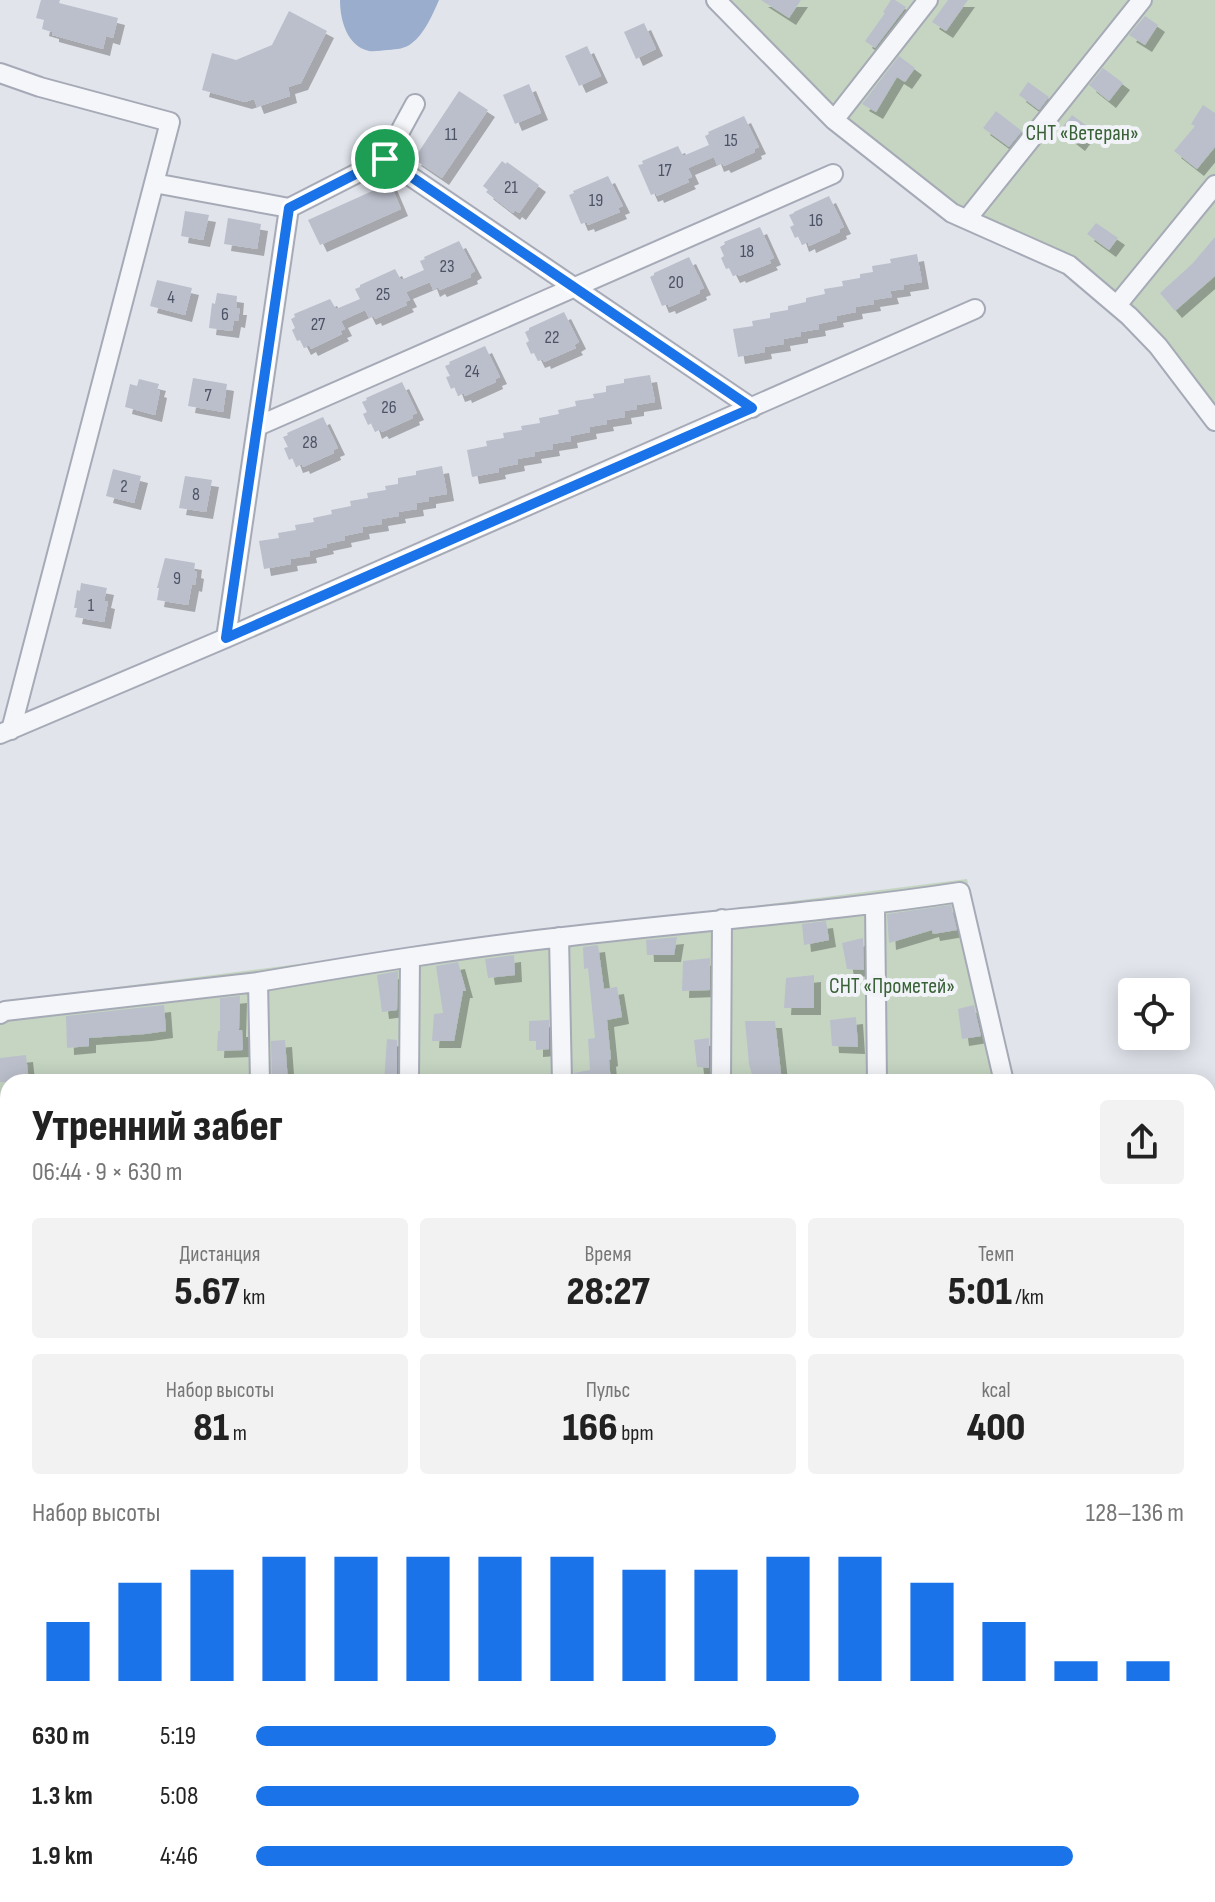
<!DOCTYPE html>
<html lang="ru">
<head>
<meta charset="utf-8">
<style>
	body { margin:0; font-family:"Sofia Sans Condensed",sans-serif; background:#f2f2f2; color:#222; height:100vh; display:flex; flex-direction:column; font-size:30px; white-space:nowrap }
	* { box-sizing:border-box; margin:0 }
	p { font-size:26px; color:#767676 }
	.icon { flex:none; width:44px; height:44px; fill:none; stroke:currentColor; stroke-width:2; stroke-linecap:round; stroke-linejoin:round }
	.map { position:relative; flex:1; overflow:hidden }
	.details { position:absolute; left:0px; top:1074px; width:1216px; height:828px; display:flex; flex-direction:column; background:#fff; border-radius:24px 24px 0 0; box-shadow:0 4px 20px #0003 }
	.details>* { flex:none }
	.tools { position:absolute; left:1118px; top:978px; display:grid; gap:16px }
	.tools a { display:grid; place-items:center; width:72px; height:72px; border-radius:8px; background:#fff; box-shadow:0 4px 20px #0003; font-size:40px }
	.pin { position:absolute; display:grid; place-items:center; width:68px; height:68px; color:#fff; margin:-34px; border:4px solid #fff; border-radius:50%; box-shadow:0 2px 8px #0007 }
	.round { display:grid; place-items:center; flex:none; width:84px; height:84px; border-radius:8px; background:#f2f2f2 }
	.summary { display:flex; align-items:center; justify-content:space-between; height:136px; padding:0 32px }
	h1 { font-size:44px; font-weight:800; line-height:60px }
	.metrics { display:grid; grid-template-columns:repeat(3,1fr); gap:12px; height:136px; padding:8px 32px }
	.metrics div { display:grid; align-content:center; border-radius:8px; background:#f2f2f2; text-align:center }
	.metrics b { font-size:40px; font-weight:800 }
	.metrics small { font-size:22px; font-weight:400 }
	.metrics p { font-size:22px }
	.chart { height:224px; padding:16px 32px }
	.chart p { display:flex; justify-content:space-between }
	.chart svg { width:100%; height:144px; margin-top:8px; stroke:#1a73e8; stroke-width:6 }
	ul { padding:0 32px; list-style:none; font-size:26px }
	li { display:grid; grid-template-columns:128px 96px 1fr; align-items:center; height:60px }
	li i { height:20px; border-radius:10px; background:#1a73e8 }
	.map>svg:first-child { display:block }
	.green { fill:#c5d5c2 }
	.water { fill:#9aadcd }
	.building { fill:#bbbfcb; filter:url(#shadow) }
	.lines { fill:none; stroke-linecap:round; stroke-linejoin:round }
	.minor-casing { stroke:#a6aab6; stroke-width:22 }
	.minor { stroke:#f5f6f9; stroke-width:18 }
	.route-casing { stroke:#fff; stroke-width:16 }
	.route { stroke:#1a73e8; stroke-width:10 }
	.labels { text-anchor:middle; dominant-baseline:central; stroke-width:8; stroke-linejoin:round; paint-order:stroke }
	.number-label { font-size:18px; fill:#4d5366 }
	.park-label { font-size:22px; fill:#386135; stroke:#f1f3f8 }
</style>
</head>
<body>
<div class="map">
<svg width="1215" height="1902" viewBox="0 0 1215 1902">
	<defs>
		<filter id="shadow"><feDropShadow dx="7" dy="7" stdDeviation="0" flood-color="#0004"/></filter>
	</defs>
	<rect width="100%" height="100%" fill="#e1e4eb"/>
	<path class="green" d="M723,0H1215V432L1117,304L937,205Z
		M967,879L1015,1082H8V1894H360V1902H0V1002Z
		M1215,1138V1281L1208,1284V1139Z
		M415,1894H558L564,1902H417Z
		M562,1894H788L744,1902H567Z"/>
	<path class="water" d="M340,0H439C433,14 424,34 412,43C405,49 397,49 388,50C382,50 375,52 369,51C347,46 340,20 340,0Z"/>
	<path class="building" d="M41,0H60L59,3L118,18L113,38L106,36L103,49L52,35V32L42,29L44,20L36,18Z
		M761,0H801L789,18Z
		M891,0H895L906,7L875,48L865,41L885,13L883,12Z
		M948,0H968L946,31L932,22Z
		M289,11L327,31L301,83L288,87L290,96L257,107L254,99L245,102L202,90L212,53L236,60L272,45Z
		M1145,16L1158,25L1145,45L1129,35Z
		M644,23L656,49L636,59L624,32Z
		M587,46L601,76L579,86L565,56Z
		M899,56L915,68L905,82L897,77L876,112L862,104Z
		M1103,68L1123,83L1109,101L1089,85Z
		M1028,82L1049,97L1039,110L1019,95Z
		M529,84L541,113L515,124L503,95Z
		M459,91L488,110L442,178L414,159Z
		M1203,105L1215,113V147L1197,169L1174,151L1195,126L1191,124Z
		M996,111L1022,131L1009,147L983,128Z
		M1072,115L1090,128L1078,144L1060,130Z
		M744,116L759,147L754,149L755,152L724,166L722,163L717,165L714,157L688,168L692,177L687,179L689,182L657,196L656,193L651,195L638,165L643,164L642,161L678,146L683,156L709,145L705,136L709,134L708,132Z
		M502,161L506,164L507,162L539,185L519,213L515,210L513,213L486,192L488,190L483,186Z
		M608,176L623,206L618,208L620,212L588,225L587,222L581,224L569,195L574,193L573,191Z
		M390,183L401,209L320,245L308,220Z
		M829,196L844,227L839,229L840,232L809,246L808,242L802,245L799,236L795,238L790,227L794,225L789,215L794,213V212Z
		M185,211L209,215L203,240L181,236Z
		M228,218L261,224L257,249L224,244Z
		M1096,223L1118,238L1109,250L1087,234Z
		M760,227L774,258L769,260L771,263L739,276L738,274L733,276L729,268L726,269L721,258L724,256L720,247L725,244L724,242Z
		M1215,237V276L1175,311L1160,293L1192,264Z
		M459,241L475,271L470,274L471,277L440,290L438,287L433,290L430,282L406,292L410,300L405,302L407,305L375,319L374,316L369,318L365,310L341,321L345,329L340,331L342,334L311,349L309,345L304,348L300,340L297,341L292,330L295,328L291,319L295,317L294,314L330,299L336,309L360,299L355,289L360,287V285L395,269L401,280L424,270L420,261L425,259L424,257Z
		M917,254L922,282L903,285L904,289L890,291L892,297L873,300L874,304L855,307L856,312L836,316L837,320L818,324L819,329L801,332V336L783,339L784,344L764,347L765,352L738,357L733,329L753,326L752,321L770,318V313L788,310V306L806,302V298L825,294L824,289L843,286L842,281L860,278V274L873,272L872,266L891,263L890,259Z
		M689,257L704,288L699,290L700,293L669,307L668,304L662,306L650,277L654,275V273Z
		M157,280L192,288L185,315L150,306Z
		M217,293L237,296L236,308H240L238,321L234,320L232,331L209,328L212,303L215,304Z
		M564,312L579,342L574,345L576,348L544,362L543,359L538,361L534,353L531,354L526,343L529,341L525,332L529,330V328Z
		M485,346L500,377L495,379L496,382L465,396L464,393L458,395L455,387L451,389L446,377L450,376L445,366L450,364L449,362Z
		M650,375L655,402L637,405V409L624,411L625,417L606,420L607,424L589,427L590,432L570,436L571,441L552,444L553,449L534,452L535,456L517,459L518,464L498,468L499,472L472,477L467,450L487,446L486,441L504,438L503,433L522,430L521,426L540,423L539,418L559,414L558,410L576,406L575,401L594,398L593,394L606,392V386L624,383V379Z
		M193,378L227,384L223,412L188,406Z
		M139,379L159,384L157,390L160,391L155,415L125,407L130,384L137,386Z
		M402,382L417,413L412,415L413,418L382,432L380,429L375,432L372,423L368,425L363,414L367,412L362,402L367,400L366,398Z
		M323,417L338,448L333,450L334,453L303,467L302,464L296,466L293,458L289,460L284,448L288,447L283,437L288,435L287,433Z
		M442,466L447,494L429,497V501L416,503L417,509L398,512L399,516L381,519L382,524L362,527L363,532L344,536L345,540L326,544L327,547L309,551L310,556L290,559L291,564L264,569L259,541L279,538L278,533L296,530L295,525L314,522L313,518L332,514L331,510L351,506L350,501L368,498L367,493L386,490L385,486L398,484V478L416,475V471Z
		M113,469L141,476L134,503L106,496Z
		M185,476L212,480L206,512L179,508Z
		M165,558L195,563L194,571L197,572L195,585L192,584L188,605L157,600L159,588H157Z
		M81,583L107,588L104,601L108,602L104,622L75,617L77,608H74L77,590L80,591Z
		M951,905L957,930L933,934L932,930L889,943L887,914Z
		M826,921L829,940L804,945L802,924Z
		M677,937L674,955H647L646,940Z
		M863,938L864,970L847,969L842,943Z
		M598,945L604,989L617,987L622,1017L607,1020L611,1059L609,1060L611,1082H574V1073L590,1070L588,1039L595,1038L588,968L584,969L583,947Z
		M514,955L515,975L488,978L485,959Z
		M710,958V990L682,991L683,961Z
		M458,962L466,991H463L454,1041H432L434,1014L443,1013L436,966Z
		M398,971L397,1010L382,1012L377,975Z
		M814,975V1008H784L786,978Z
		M240,996L239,1030H242L243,1050L217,1051L218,1031H220V998Z
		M164,1005L166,1031L145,1034L89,1038V1046L67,1048L66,1016Z
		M974,1005L981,1036L962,1039L958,1009Z
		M856,1017L858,1047L832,1046L830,1020Z
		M549,1020V1049L536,1050V1041H529V1021Z
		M745,1021H775L782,1082H754L749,1064Z
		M709,1038V1068L697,1067L694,1040Z
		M387,1039L397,1040V1082H384Z
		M285,1040L288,1082H272L271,1041Z
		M26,1055L29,1082H0V1058Z"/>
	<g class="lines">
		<defs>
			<path id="minor" d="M716,0L834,120L952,213L1069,265L1129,316L1158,346L1215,421
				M0,73L40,87L170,122L11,730
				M834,120L928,0
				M385,159L415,104
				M154,183L289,208
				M967,219L1142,0
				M1117,305L1215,185
				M258,426L833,174
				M226,638L289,208L385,159L752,408
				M0,734L226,638L975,309
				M875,905L877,1082
				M559,937L562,1082
				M258,982C359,965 461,948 563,937C696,921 829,912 960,892L1004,1082
				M0,1014L5,1011L258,982L260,1082
				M409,1082L410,958
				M721,1082L722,919
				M0,1153H8
				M113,1894V1902
				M258,1902L259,1894"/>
		</defs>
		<use href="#minor" class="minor-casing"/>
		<use href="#minor" class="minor"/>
	</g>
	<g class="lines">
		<defs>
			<path id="route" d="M385,159L752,408L226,638L289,208Z"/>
		</defs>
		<use href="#route" class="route-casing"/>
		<use href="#route" class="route"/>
	</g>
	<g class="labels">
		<g class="number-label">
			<text x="451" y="134">11</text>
			<text x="731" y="140">15</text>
			<text x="665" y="170">17</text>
			<text x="511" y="187">21</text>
			<text x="596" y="200">19</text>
			<text x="816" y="220">16</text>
			<text x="747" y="251">18</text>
			<text x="447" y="266">23</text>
			<text x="676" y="282">20</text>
			<text x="383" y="294">25</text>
			<text x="171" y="297">4</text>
			<text x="225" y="314">6</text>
			<text x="318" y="324">27</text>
			<text x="552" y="337">22</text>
			<text x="472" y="371">24</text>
			<text x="208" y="395">7</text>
			<text x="389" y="407">26</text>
			<text x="310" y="442">28</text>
			<text x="124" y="486">2</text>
			<text x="196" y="494">8</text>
			<text x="177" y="578">9</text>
			<text x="91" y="605">1</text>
		</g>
		<g class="park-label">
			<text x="1082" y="133">СНТ «Ветеран»</text>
			<text x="892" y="986">СНТ «Прометей»</text>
		</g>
	</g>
</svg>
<div class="tools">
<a><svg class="icon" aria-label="locate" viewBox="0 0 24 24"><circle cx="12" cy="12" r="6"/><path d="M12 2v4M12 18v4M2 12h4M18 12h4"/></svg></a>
</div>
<div class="pin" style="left:385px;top:159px;background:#1e9e55"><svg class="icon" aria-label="arrive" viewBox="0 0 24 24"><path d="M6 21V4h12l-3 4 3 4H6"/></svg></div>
<section class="details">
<div class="summary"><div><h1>Утренний забег</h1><p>06:44 · 9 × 630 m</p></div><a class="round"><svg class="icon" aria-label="share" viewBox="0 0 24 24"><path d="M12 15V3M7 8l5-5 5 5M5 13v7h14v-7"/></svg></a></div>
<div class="metrics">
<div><p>Дистанция</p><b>5.67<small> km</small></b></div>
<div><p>Время</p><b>28:27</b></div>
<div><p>Темп</p><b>5:01<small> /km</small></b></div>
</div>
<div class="metrics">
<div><p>Набор высоты</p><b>81<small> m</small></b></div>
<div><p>Пульс</p><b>166<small> bpm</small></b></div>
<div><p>kcal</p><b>400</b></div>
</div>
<div class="chart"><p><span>Набор высоты</span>128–136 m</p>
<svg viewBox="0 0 160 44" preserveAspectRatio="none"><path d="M5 44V26M15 44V14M25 44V10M35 44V6M45 44V6M55 44V6M65 44V6M75 44V6M85 44V10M95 44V10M105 44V6M115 44V6M125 44V14M135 44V26M145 44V38M155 44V38"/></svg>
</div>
<ul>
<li><b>630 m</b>5:19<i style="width:56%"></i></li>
<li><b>1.3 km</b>5:08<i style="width:65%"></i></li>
<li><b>1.9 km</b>4:46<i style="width:88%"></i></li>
</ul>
</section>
</div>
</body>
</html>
